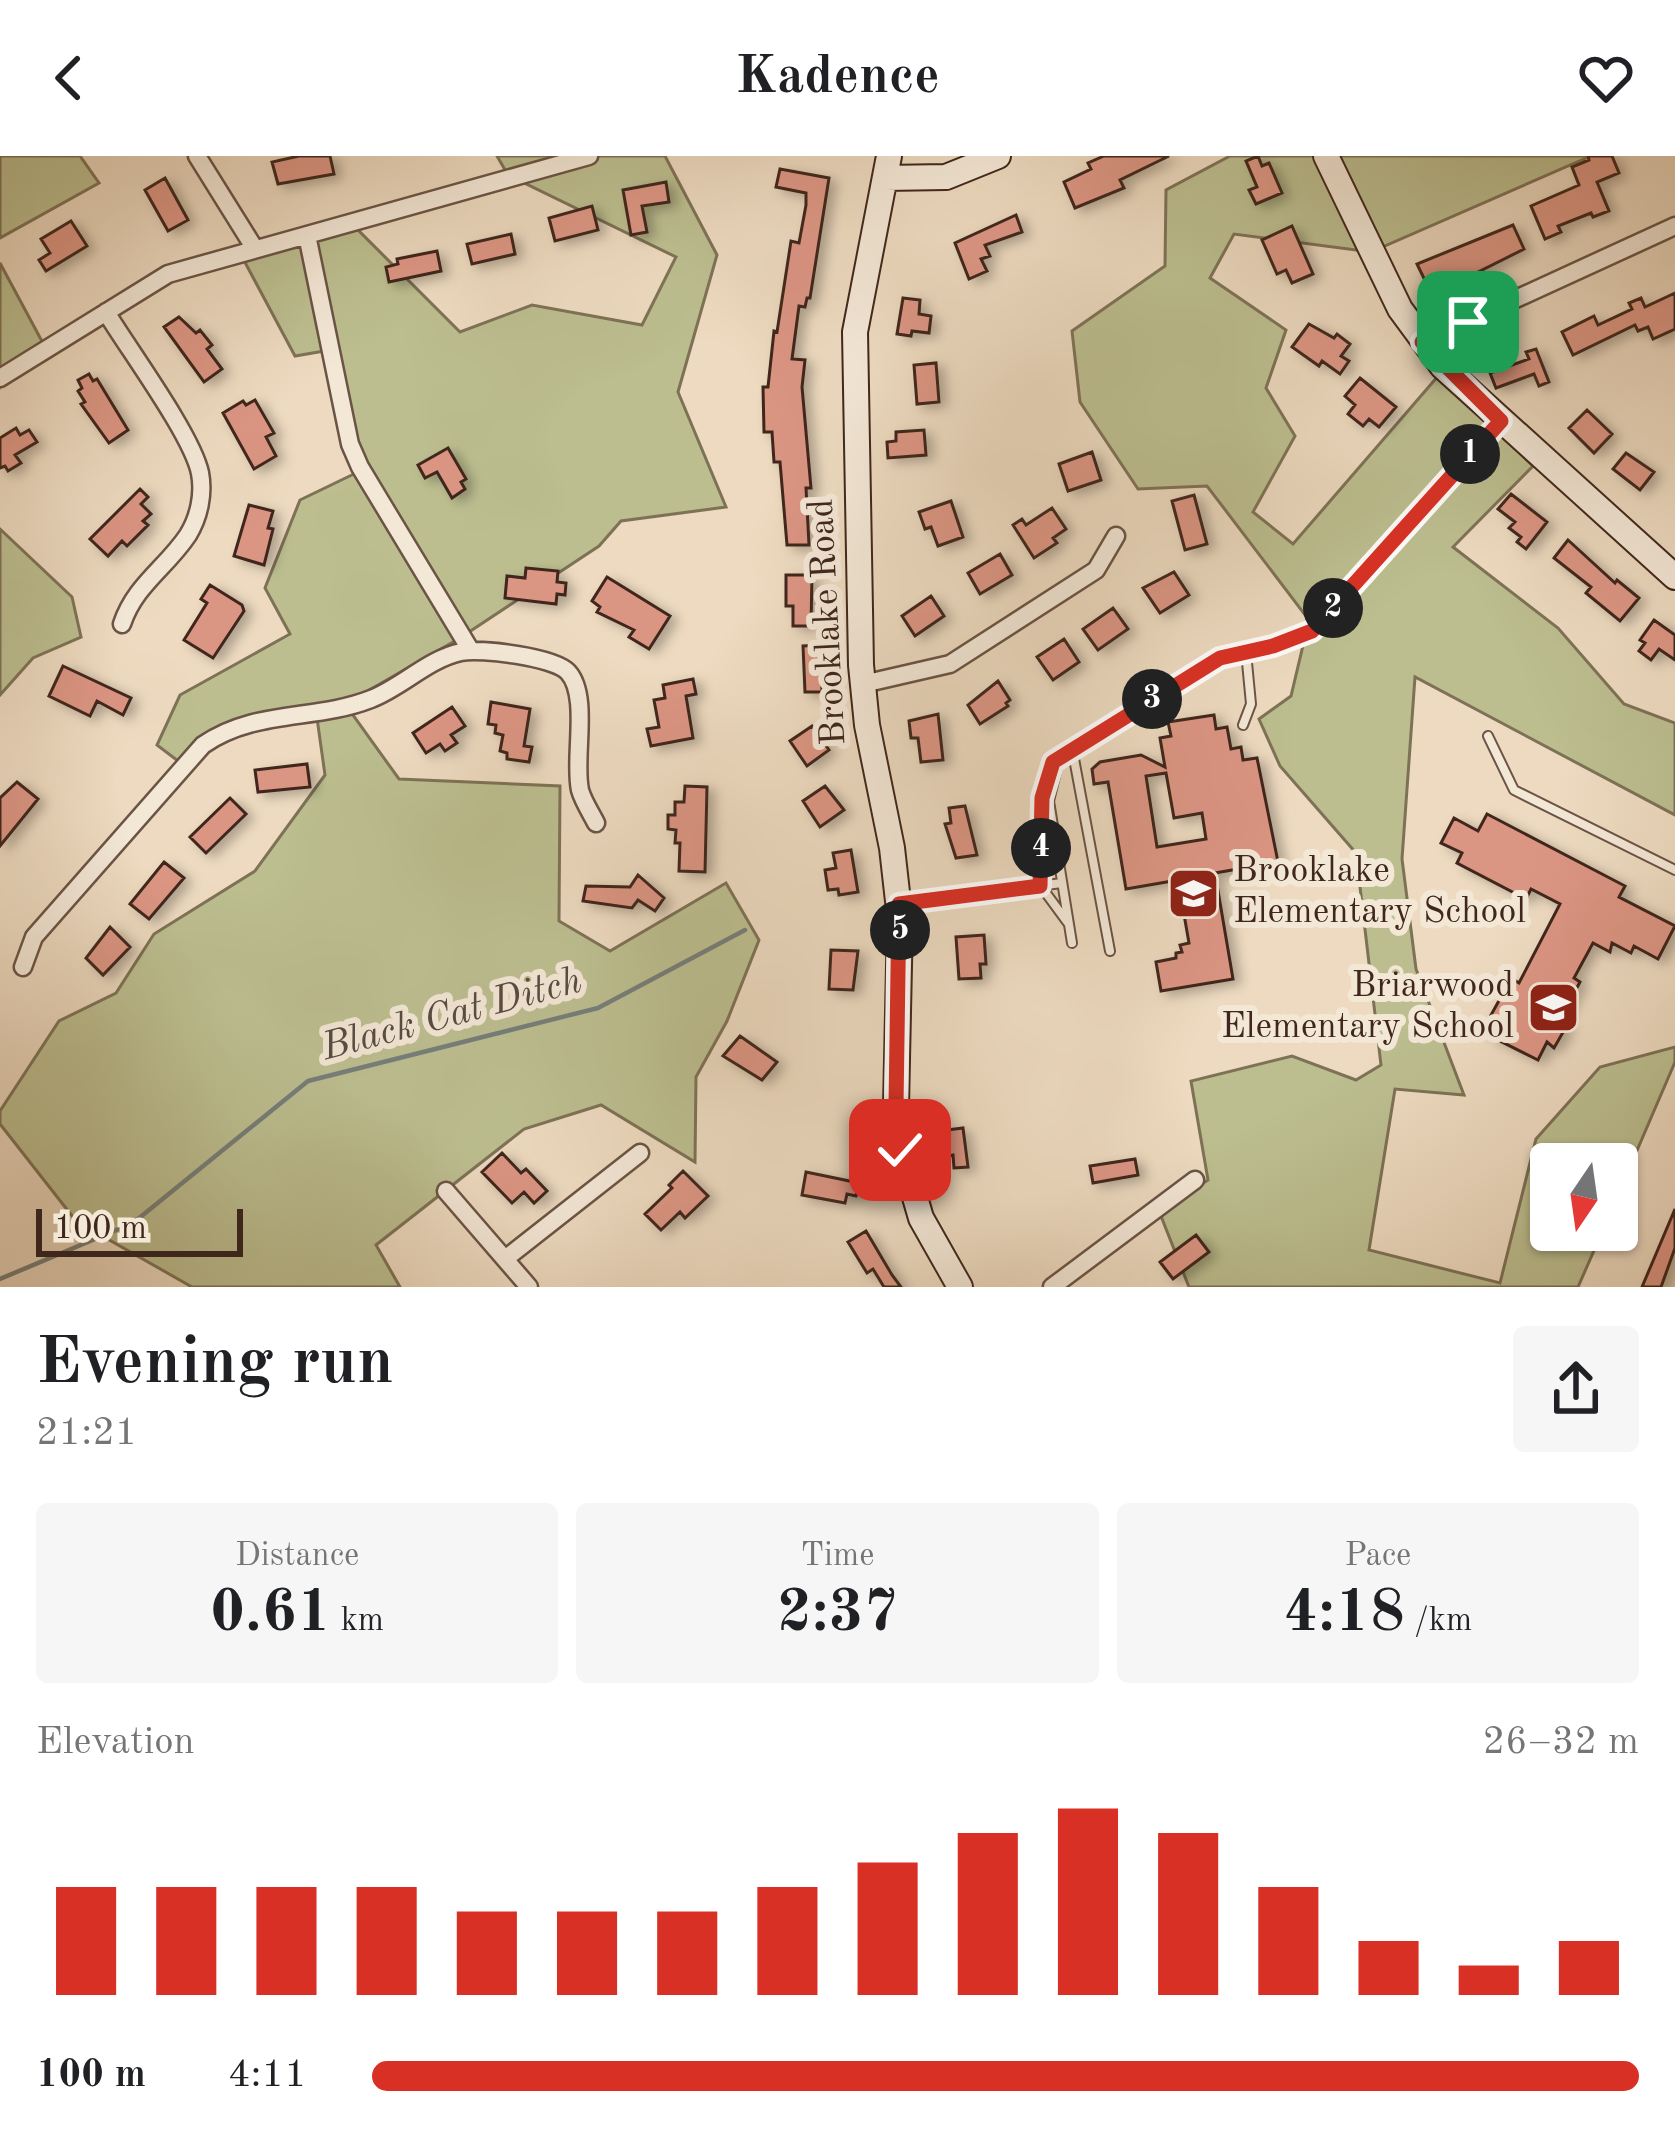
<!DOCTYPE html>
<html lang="en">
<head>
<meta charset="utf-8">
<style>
	body { margin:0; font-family:"Old Standard TT",serif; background:#f6f6f6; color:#202124; height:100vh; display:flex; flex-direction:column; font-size:45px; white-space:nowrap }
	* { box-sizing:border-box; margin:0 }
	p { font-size:39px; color:#757577 }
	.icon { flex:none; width:66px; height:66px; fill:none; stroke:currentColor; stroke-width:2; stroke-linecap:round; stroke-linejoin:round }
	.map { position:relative; height:1131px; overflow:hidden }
	.sheet { display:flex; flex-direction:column; background:#fff; flex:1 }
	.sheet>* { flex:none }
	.needle { width:78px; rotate:193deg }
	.fabs { position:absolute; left:1530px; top:987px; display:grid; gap:24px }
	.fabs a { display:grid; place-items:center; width:108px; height:108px; border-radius:12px; background:#fff; box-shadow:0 3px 9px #0004; font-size:60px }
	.scale { position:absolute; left:36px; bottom:30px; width:207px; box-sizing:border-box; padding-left:12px; border:6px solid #40271c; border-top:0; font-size:33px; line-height:42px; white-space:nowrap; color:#40271c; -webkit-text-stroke:9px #f3e7d6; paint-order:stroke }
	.pin { position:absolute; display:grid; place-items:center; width:102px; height:102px; color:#fff; margin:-51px; border-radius:24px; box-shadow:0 6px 18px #0006 }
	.km { position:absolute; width:60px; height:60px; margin:-30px; border-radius:50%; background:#222; color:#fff; font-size:33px; line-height:60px; text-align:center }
	.round { display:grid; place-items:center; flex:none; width:126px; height:126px; border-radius:12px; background:#f6f6f6 }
	.headline { display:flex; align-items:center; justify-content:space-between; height:204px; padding:0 36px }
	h1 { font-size:66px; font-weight:600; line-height:90px }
	.figures { display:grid; grid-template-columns:repeat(3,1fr); gap:18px; height:204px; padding:12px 36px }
	.figures div { display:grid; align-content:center; border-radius:12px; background:#f6f6f6; text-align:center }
	.figures b { font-size:60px; font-weight:600 }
	.figures small { font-size:33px; font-weight:400 }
	.figures p { font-size:33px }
	.chart { height:336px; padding:24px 36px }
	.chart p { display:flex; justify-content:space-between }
	.chart svg { width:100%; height:216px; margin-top:12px; stroke:#d93025; stroke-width:6 }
	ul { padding:0 36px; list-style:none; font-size:39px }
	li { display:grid; grid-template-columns:192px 144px 1fr; align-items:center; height:90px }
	li i { height:30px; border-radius:15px; background:#d93025 }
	header { display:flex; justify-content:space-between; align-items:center; height:156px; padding:0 36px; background:#fff; font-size:54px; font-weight:600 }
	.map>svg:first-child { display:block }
	.green { fill:#bcbe90; stroke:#7e7256; stroke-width:3 }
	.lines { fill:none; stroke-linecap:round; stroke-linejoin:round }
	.stream { stroke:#767f7a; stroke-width:4.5 }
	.building { fill:#db9583; stroke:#40271c; stroke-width:3; fill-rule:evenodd; filter:url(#shadow) }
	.lane-casing { stroke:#6b5445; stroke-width:12 }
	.street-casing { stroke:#6b5445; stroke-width:21 }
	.secondary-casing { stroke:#40271c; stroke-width:28 }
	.lane { stroke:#f3e7d6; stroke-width:8 }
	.street { stroke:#f3e7d6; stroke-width:16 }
	.secondary { stroke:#f3e7d6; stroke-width:24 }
	.route-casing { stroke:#fff; stroke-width:24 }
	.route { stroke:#d93025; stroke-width:15 }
	.labels { text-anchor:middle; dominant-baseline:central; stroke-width:12; stroke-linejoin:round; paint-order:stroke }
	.street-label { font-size:36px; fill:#40271c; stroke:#f3e7d6 }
	.poi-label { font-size:36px; fill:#40271c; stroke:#f3e7d6; text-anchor:start }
	.water-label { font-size:39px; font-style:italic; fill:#564c43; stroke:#f3e7d6 }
</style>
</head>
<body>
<header><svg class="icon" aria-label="back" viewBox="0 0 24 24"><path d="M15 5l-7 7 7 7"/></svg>Kadence<svg class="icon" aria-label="heart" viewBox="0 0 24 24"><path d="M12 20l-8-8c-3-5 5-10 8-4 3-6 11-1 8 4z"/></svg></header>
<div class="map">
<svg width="1675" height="1131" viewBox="0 0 1675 1131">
	<defs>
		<filter id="shadow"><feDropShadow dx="7" dy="4" stdDeviation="6" flood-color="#0004"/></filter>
	</defs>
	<rect width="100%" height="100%" fill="#eddac0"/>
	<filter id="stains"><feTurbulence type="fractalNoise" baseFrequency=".00167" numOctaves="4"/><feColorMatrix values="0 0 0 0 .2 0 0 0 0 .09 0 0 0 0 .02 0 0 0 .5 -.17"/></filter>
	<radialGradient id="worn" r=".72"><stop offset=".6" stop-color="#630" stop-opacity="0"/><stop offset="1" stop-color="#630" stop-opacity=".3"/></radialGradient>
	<path class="green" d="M0,0H80L99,27L0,82Z
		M497,0H665L717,99L678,236L726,351L621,365L599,390L460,482L345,548L399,623L560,630L559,765L610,795L726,727L759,784L727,865L696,921L695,1006L601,949L524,973L376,1089L400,1131H192L76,1065L0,968V955L59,865L116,837L154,778L255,715L325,619L316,555L230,570L182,608L157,589L180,539L290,478L265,432L300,344L360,315L330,194L295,200L240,97L349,65L460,176L532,149L642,169L676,101L508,19Z
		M1230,0H1591L1371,96L1234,78L1210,122L1286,174L1266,232L1295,280L1253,356L1293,388L1439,219L1533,310L1453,391L1558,472L1624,548L1675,567V659L1415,521L1402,703L1416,813L1464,939L1395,933L1369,1094L1500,1127L1536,983L1600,911L1675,891V906L1617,1041V1008H1551V1074H1603L1578,1131H1189L1159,1055L1208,1024L1191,925L1292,900L1356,924L1381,909L1356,697L1280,610L1259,563L1291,540L1309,464L1207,330L1138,333L1080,246L1072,175L1165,110L1166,34Z
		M0,107L44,189L12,210L0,231Z
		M0,373L72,441L81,481L33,502L0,539Z"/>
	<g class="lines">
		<path class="stream" d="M0,1123L133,1067L308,925L598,852L745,774"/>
	</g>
	<path class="building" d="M299,0H330L334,18L278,28L272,6Z
		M1104,0H1169L1120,24L1124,32L1075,52L1064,26L1091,13L1088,7Z
		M1258,0L1262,10L1269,7L1282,37L1256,48L1249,34L1257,31L1246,5Z
		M1588,0H1612L1619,17L1597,26L1609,55L1593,61L1591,57L1558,70L1561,76L1545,83L1531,50L1579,29L1572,11L1589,4Z
		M780,13L829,22L810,142H807L805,151L799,150L792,203L805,204L802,231L811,332H806L809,389H787L780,306H774L772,276H764L763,231H768L774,175L777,176L791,85L799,87L806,49V37L776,31Z
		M165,22L188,64L168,75L145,34Z
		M666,26L669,46L642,50L647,76L631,79L623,34Z
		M592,50L598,74L555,85L549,62Z
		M1016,59L1022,76L985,89L990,100L981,103L987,115L969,123L955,87Z
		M71,65L87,90L46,115L39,104L50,97L41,83Z
		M1513,69L1524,93L1432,139L1417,108Z
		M1292,70L1313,118L1292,127L1286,114L1277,118L1262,84Z
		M511,78L515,98L472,108L467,88Z
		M437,95L441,115L389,126L386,111L398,108L397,103Z
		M1675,137V173L1653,183L1648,171L1638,175L1635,169L1573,199L1562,176L1594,160L1598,169L1632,153L1629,147L1641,142L1645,151Z
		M903,142L920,144L919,158L931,160L929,177L912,175L911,180L897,178Z
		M179,161L196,177L200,174L212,189L207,193L222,213L204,226L164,171Z
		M1309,168L1334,182L1337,178L1350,188L1341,200L1349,205L1340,218L1322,205L1319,210L1292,191Z
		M1536,193L1549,226L1539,230L1534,218L1496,232L1490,217L1529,203L1526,196Z
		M936,207L939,246L917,248L914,209Z
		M89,218L93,225L97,223L128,274L109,287L81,248L85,246L78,235L82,232L78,224Z
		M1360,222L1396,251L1379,271L1369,263L1363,270L1348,258L1355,249L1345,240Z
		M255,244L274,277L266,281L276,300L254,313L223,257L243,245L246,249Z
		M1587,254L1612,278L1594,297L1569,272Z
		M16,272L20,279L29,274L37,286L15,299L21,307L8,315L5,310L0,312V282Z
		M924,274L926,299L888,302L887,286L896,285V276Z
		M448,292L466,323L461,326L465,333L452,342L437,316L425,322L418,309Z
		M1092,296L1101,324L1068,335L1059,308Z
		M1626,297L1654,316L1640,334L1613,313Z
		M140,333L148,341L141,348L151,358L143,365L148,369L127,390L122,385L108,400L90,383Z
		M1511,338L1547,366L1526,393L1517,386L1521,381L1509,372L1515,366L1498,353Z
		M1194,339L1207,388L1185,394L1172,345Z
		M951,345L963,381L938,390L931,371L925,373L919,356Z
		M249,349L273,355L268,372L273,373L264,409L234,400Z
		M1052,352L1066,373L1053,382L1057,387L1034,402L1013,369L1022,363L1026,369Z
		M1568,384L1615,427L1617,424L1639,442L1620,465L1586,437L1591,431L1554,402Z
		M1000,398L1012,419L980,438L968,417Z
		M526,412L558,415L557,426L566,427L565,439L557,438L556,448L505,442L507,420L525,422Z
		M1174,416L1189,439L1160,457L1143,432Z
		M786,419H812L811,470H793V450H786Z
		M607,421L670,460L649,493L629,481L634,474L597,456L600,451L592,445Z
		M210,429L242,449L244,455L213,502L184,484L207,447L201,443Z
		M931,440L944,460L915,480L902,460Z
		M1113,452L1128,473L1098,494L1083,473Z
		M1654,464L1675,479V504L1659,493L1651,504L1639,495L1645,487L1640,484Z
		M1064,483L1079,506L1053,524L1037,501Z
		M821,489L822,536H805L803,490Z
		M63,510L131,542L123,559L97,545L90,560L49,540Z
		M693,523L696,538L686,540L693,582L651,590L647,573L659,571L654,544L665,542L663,529Z
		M998,525L1010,544L1006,547L1008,550L980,568L968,549Z
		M491,546L530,553L524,590L532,591L529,606L507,603V597L500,595L503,579L495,577L496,569L488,568Z
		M452,551L465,570L451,579L457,587L445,595L440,588L426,597L413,577Z
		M938,558L943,604L921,606L918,582H911L909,565Z
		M1214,559L1216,573L1227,571L1231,593L1241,591L1243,604L1257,602L1278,706L1215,717L1233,823L1161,835L1156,806L1176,802V797L1182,796L1180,789L1189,787L1178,724L1126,733L1108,626L1094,628L1092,613L1100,606L1141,599L1165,611L1160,582L1171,580L1168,566ZM1166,617L1174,662L1202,657L1206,683L1157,691L1146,620Z
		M812,570L829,594L807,610L790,585Z
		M307,608L310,631L258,636L255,614Z
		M17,626L38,643L0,690V642Z
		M685,630L707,631L705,716L679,715L680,687H675L676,674L668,673V659H675V646H684Z
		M825,630L844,654L820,671L803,645Z
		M230,642L246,658L206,697L190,681Z
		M965,650L977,699L956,702L945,668L951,667L949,652Z
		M1487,658L1625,730L1619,741L1675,770L1658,803L1634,790L1631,797L1612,787L1610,796L1593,787L1574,822L1580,826L1558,866L1566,871L1554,892L1547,886L1538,904L1488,879L1497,862L1491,859L1501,841L1505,843L1514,824L1519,827L1560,748L1531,733L1526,743L1457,707L1462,697L1441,687L1454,662L1478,675Z
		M851,694L858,736L839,739L838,733L828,734L825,714L836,712L833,697Z
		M164,706L184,722L149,763L130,748Z
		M638,719L664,742L655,755L638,744L632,752L583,745L586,730L630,731Z
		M110,771L130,791L103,819L86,802Z
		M984,779L986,808H980L981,822L959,823L956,781Z
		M831,794L858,795L853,834L829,833Z
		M740,880L777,906L762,924L723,900Z
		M963,972L968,1011L954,1012L953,999L948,1000L947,990L941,991L939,975Z
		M502,997L521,1017L526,1013L547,1035L534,1047L524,1036L512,1047L482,1016Z
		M1135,1003L1138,1019L1093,1027L1090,1010Z
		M683,1015L708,1040L685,1062L680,1056L661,1074L645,1058L672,1032L669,1029Z
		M806,1016L859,1027L856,1040L847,1038L845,1047L802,1039Z
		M1675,1053V1092L1661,1131H1642Z
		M866,1075L892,1119L901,1131H884L873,1113L867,1117L848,1086Z
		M1196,1079L1209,1096L1173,1123L1160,1106Z"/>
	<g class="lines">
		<defs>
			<path id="lane" d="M1243,569L1251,548L1246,496
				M1488,580L1514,634L1675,714
				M1072,592L1110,795
				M1059,604L1049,645L1072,787
				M903,747L1062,727
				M1068,767L1040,729L1042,642L1053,606L1220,502L1273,490L1312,475L1499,266"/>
			<path id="street" d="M197,0L255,93
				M307,79L350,288L360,311L471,495
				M106,156C129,194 192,279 200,317C204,338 199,361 188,379C166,412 135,429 122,468
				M1422,186L1675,70
				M0,222L168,118L589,0
				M863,528L950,508L1096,414L1116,380
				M23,811L34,781L203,589C255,553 315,565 371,543C402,531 428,503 461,496C481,492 554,501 568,516C590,540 573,602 580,634C583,645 591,657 596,667
				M446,1035L529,1131
				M505,1103L640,997
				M1052,1131L1195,1024"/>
			<path id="secondary" d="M889,0L855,176L861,509L867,569L892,692L900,763L896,950L899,986L921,1062L960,1131
				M1326,0L1400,153L1442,210L1675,421
				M885,22L946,21L998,0"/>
		</defs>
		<use href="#lane" class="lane-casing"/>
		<use href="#street" class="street-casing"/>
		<use href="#secondary" class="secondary-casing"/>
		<use href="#lane" class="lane"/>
		<use href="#street" class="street"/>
		<use href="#secondary" class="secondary"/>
	</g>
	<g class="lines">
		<defs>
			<path id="route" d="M900,994L896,950L899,748L1040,730L1042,642L1053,606L1220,502L1273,490L1312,475L1501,265L1422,186L1468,166"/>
		</defs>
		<use href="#route" class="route-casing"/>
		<use href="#route" class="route"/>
	</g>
	<defs>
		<symbol id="school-square" viewBox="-11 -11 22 22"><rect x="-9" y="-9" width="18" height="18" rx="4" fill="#8f2418" stroke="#f3e7d6"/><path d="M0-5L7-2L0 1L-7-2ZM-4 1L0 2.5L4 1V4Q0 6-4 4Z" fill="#fff"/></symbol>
	</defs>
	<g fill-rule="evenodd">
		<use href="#school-square" x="1164" y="708" width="59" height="59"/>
		<use href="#school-square" x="1524" y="822" width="59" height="59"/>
	</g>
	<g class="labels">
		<g class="street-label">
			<text transform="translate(829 466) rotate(-93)">Brooklake Road</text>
		</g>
		<g class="poi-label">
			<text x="1233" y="716">Brooklake<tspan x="1233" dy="41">Elementary School</tspan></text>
			<text x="1514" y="831" text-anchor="end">Briarwood<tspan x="1514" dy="41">Elementary School</tspan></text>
		</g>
		<g class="water-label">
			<text transform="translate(452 859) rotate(-15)">Black Cat Ditch</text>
		</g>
	</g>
	<rect width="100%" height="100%" filter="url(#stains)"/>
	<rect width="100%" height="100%" fill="url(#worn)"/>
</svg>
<div class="fabs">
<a><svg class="needle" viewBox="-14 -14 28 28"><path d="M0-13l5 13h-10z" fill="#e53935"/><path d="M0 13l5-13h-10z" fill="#757577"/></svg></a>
</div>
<div class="scale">100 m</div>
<div class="pin" style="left:1468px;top:166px;background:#1e9e55"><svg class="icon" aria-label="arrive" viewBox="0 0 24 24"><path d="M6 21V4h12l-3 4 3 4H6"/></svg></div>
<div class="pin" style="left:900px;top:994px;background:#d93025"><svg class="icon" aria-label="check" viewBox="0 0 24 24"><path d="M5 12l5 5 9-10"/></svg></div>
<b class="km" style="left:1470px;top:298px">1</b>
<b class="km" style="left:1333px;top:452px">2</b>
<b class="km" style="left:1152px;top:543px">3</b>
<b class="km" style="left:1041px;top:692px">4</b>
<b class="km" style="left:900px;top:774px">5</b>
</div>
<section class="sheet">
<div class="headline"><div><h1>Evening run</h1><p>21:21</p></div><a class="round"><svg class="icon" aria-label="share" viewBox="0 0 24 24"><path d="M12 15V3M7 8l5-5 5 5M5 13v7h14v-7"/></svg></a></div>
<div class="figures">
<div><p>Distance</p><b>0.61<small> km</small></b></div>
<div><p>Time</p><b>2:37</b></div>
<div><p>Pace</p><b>4:18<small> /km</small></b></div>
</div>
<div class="chart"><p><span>Elevation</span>26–32 m</p>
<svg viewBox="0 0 160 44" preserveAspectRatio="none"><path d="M5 44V22M15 44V22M25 44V22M35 44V22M45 44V27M55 44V27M65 44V27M75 44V22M85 44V17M95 44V11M105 44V6M115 44V11M125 44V22M135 44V33M145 44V38M155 44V33"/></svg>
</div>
<ul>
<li><b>100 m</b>4:11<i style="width:100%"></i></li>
</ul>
</section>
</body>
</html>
